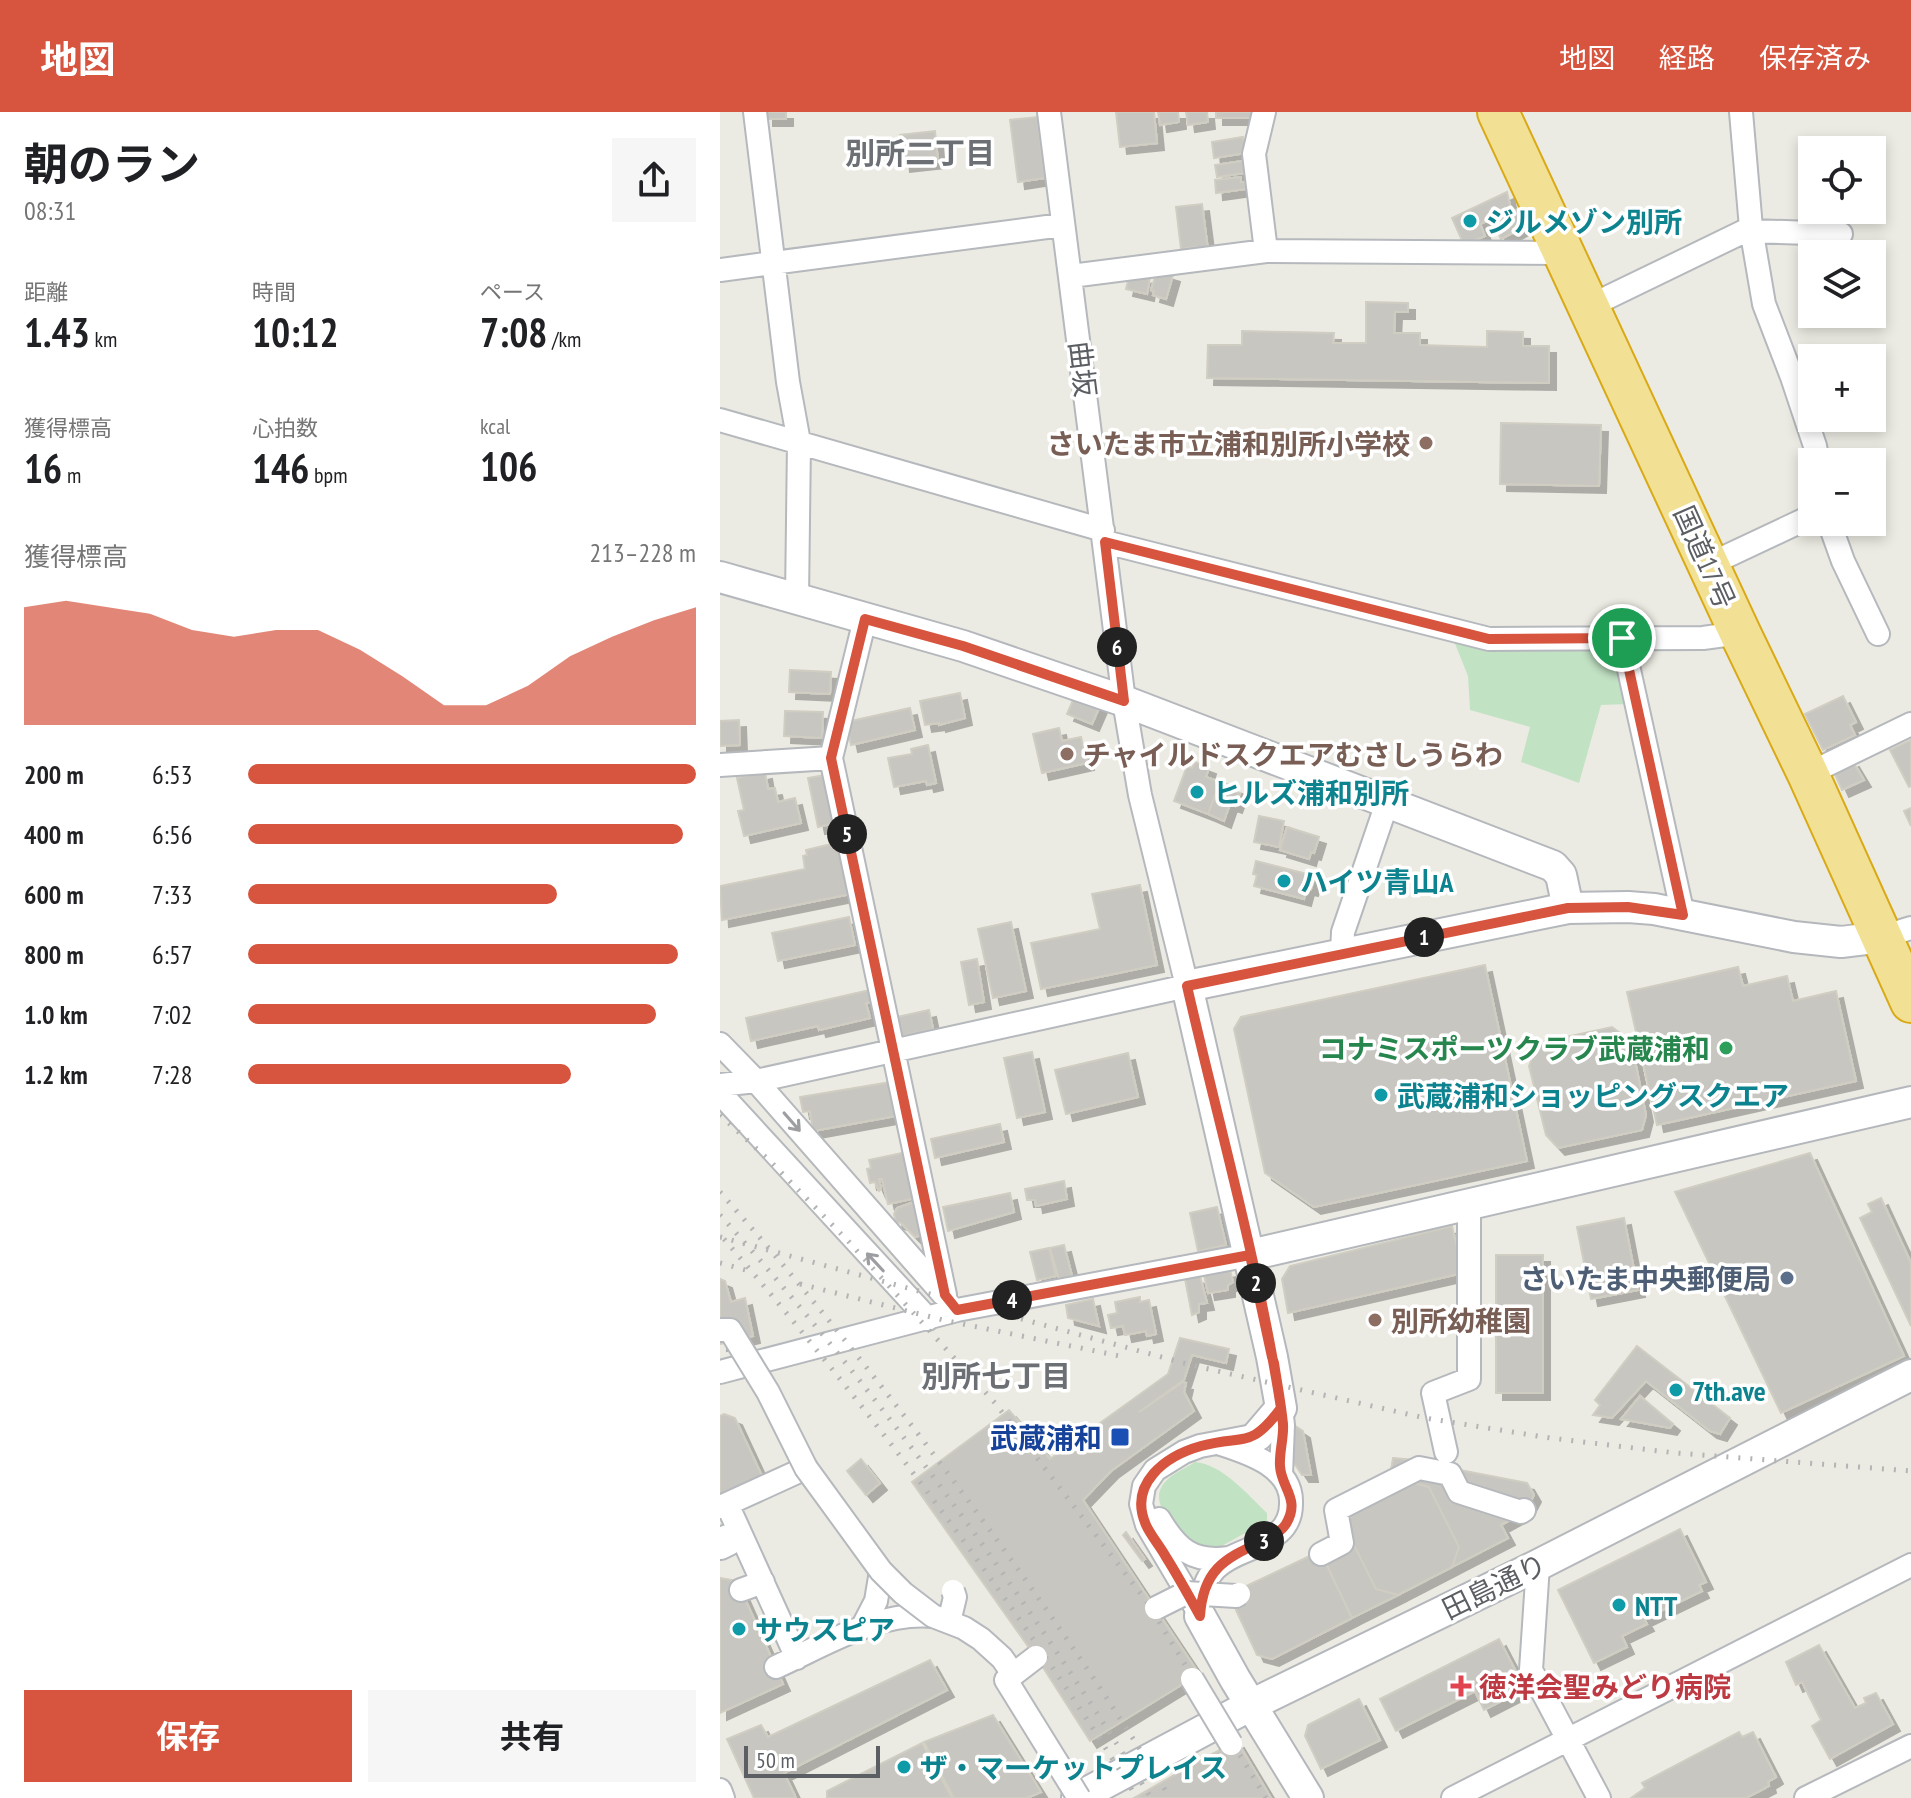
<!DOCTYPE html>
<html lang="ja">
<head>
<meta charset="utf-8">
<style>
	body { margin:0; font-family:"PT Sans Narrow","Noto Sans JP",sans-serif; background:#f6f6f6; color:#202124; height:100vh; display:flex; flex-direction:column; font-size:30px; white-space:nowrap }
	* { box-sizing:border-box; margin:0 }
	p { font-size:26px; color:#757577 }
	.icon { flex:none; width:44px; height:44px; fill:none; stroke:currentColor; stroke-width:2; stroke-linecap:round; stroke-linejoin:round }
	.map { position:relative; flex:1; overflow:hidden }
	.drawer { display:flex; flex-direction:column; background:#fff; width:720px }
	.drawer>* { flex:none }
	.tools { position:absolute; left:1078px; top:24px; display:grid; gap:16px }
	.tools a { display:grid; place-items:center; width:88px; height:88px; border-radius:0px; background:#fff; box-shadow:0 4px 12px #0003; font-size:40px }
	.scale { position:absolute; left:24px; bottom:20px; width:136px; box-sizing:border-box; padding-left:8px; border:4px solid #5b5e62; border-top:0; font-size:22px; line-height:28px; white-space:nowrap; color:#5b5e62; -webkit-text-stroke:6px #fff; paint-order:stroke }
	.pin { position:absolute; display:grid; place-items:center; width:68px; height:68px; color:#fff; margin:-34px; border:4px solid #fff; border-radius:50%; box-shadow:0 2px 8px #0007 }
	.km { position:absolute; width:40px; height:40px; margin:-20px; border-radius:50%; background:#222; color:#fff; font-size:22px; line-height:40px; text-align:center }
	.round { display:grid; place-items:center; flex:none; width:84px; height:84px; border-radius:0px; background:#f6f6f6 }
	.head { display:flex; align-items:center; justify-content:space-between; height:136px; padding:0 24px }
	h1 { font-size:44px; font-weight:700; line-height:60px }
	.stats { display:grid; grid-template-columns:repeat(3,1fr); gap:12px; height:136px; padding:8px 24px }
	.stats div { display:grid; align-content:center }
	.stats b { font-size:40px; font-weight:700 }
	.stats small { font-size:22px; font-weight:400 }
	.stats p { font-size:22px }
	.chart { height:224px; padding:16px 24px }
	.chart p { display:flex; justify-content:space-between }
	.chart svg { width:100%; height:144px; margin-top:8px; fill:#d7543e; opacity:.7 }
	.cta { display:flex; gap:16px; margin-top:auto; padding:16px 24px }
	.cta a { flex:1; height:92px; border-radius:0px; background:#d7543e; color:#fff; font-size:32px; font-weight:700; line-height:92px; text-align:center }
	.cta a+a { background:#f6f6f6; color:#202124 }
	ul { padding:0 24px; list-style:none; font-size:26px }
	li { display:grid; grid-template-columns:128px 96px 1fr; align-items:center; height:60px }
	li i { height:20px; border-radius:10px; background:#d7543e }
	header { display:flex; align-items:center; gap:48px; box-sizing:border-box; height:112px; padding:0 40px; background:#d7543e; color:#fff }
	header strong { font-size:38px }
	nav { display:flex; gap:44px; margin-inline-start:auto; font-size:28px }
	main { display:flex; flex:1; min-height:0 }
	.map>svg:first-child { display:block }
	.green { fill:#c2e2c4 }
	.building { fill:#c8c6c0; stroke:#d0cdc2; stroke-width:2; filter:url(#shadow) }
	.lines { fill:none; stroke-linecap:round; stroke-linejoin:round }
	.street-casing { stroke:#b5b8bc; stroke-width:26 }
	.secondary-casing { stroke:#b4b7bc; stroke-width:34 }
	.highway-casing { stroke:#d9a916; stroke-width:44 }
	.street { stroke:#fff; stroke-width:22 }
	.secondary { stroke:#fff; stroke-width:30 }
	.highway { stroke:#f2e194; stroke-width:40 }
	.rail { stroke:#b3b4b4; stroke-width:5; stroke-dasharray:2 10; stroke-linecap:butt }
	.street-bridge-casing { stroke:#b5b8bc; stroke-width:26; stroke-linecap:butt }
	.street-bridge { stroke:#fff; stroke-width:22 }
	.oneway { stroke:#9d9ea1 }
	.route-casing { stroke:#fff; stroke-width:16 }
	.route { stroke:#d7543e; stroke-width:10 }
	.culture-dot { fill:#0f9aa8; stroke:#fff; stroke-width:3 }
	.education-dot { fill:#8d6e63; stroke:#fff; stroke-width:3 }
	.leisure-dot { fill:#2e9e5b; stroke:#fff; stroke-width:3 }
	.service-dot { fill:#5c6f8a; stroke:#fff; stroke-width:3 }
	.transit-dot { fill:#1a4fb4; stroke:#fff; stroke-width:3 }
	.health-dot { fill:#e0444e; stroke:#fff; stroke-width:3 }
	.labels { text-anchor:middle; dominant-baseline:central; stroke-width:7; stroke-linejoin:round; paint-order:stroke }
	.culture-label { font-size:28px; font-weight:bold; fill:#0d838f; stroke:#fff; text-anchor:start }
	.street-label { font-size:28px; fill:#5b5e62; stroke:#fff }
	.education-label { font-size:28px; font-weight:bold; fill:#785e54; stroke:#fff; text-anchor:start }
	.leisure-label { font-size:28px; font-weight:bold; fill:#27864d; stroke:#fff; text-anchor:end }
	.service-label { font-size:28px; font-weight:bold; fill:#4e5e75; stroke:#fff; text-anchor:end }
	.transit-label { font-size:28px; font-weight:bold; fill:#164399; stroke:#fff; text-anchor:end }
	.health-label { font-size:28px; font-weight:bold; fill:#be3a42; stroke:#fff; text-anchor:start }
	.neighbourhood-label { font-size:30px; font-weight:bold; fill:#6c7074; stroke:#fff }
</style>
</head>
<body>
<header>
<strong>地図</strong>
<nav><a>地図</a><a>経路</a><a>保存済み</a></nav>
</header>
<main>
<section class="drawer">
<div class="head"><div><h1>朝のラン</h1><p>08:31</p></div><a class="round"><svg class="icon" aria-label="share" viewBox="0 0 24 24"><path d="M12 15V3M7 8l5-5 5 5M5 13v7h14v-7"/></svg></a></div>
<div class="stats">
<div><p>距離</p><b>1.43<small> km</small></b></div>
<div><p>時間</p><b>10:12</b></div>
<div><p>ペース</p><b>7:08<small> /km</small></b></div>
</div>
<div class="stats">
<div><p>獲得標高</p><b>16<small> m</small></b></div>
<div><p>心拍数</p><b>146<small> bpm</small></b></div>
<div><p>kcal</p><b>106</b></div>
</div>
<div class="chart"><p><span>獲得標高</span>213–228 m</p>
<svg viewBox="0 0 160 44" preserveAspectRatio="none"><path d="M0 44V8L10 6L20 8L30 10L40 15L50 17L60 15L70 15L80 21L90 29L100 38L110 38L120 32L130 23L140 17L150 12L160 8V44z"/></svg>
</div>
<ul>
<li><b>200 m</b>6:53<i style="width:100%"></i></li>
<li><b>400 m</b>6:56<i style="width:97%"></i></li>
<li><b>600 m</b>7:33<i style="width:69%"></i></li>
<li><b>800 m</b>6:57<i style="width:96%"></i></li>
<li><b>1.0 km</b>7:02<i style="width:91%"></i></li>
<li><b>1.2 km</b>7:28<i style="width:72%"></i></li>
</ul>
<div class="cta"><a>保存</a><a>共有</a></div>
</section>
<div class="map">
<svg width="1191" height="1686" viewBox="0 0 1191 1686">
	<defs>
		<filter id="shadow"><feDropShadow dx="7" dy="7" stdDeviation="0" flood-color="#0004"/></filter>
	</defs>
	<rect width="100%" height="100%" fill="#ecebe3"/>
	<path class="green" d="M732,524L896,534L909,592L881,593L859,671L801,650L810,615L750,598L748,564Z
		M475,1350C502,1352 528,1383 547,1401V1409L498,1436L475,1435C459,1419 422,1390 448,1367C455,1360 466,1356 475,1350Z"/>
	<path class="building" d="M46,0H66V7H46Z
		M396,0H434L437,31L400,35Z
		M438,0H458L459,10L440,13Z
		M466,0H487L488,10L468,13Z
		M496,0H531V6H496Z
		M317,5L325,66L298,70L290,8Z
		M215,19L218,49L183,53L180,23Z
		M523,25L526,41L494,46L492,30Z
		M523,49L525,61L497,65L495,53Z
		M521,65V70H525L526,77L496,81L495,68Z
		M787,80L791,98L760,112L765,124L744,133L732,106Z
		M482,92L488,138L476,140V135L461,137L456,95Z
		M796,98L804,115L781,127L773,109Z
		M437,158L453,163L446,187L433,183L434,179L431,178Z
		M410,161L430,166L427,182L406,177Z
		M646,190L688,191V200H675L674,221H700V233L767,235V219L803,220V234H829V271L487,266L488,233H522V219L614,221L613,231H646Z
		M781,311L881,313L879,374L780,372Z
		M70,558L111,560L110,582L69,580Z
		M357,579L382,589L372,612L347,602Z
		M240,581L245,606L219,613V611L205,613L200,589Z
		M1123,584L1136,610L1130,613L1135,623L1103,638L1085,602Z
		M190,596L195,618L131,633L126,610Z
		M65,599L103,600L102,626L64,624Z
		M19,608L20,633L0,634V609Z
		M339,616L342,629L361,625L367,651L322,661L313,622Z
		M1191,628V674L1189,675L1170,638Z
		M208,633L216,671L207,673L206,669L174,675L168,646L192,642L191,637Z
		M1132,648L1144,668L1122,678L1112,656Z
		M475,650L489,655L486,665L500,670L488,702L454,689L467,654L472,656Z
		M45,660L48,677L55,676L58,690L75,686L81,711L24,724L18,699L24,698L17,666Z
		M105,663L115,711L98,715L88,666Z
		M500,670L518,676L517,680L520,681L515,694L510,692L504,709L488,702Z
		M1191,696V714L1184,699Z
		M539,704L564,709L559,735L534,730Z
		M567,715L599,725L594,741L591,740L589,747L560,738Z
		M120,730L131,782L2,808L0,774L85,757L83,744L87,743L86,738Z
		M536,749L595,764L591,777L587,776L584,787L534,774L537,763L533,762Z
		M420,773L437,853L321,877L311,831L380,817L372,782Z
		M129,805L135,833L58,849L52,821Z
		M291,810L306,879L273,886L258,817Z
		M257,847L264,890L249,893L241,850Z
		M765,853L807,1049L594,1095L545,1061L514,917L521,905Z
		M1018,855L1023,874L1067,864L1073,889L1116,879L1136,969L937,1013L907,880Z
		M150,878L153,890L146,891L150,906L99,918L98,914L31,929L26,906Z
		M209,898L213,917L181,924L177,905Z
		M892,915L911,929L926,1003L922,1018L838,1036L826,1023L809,954L818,931Z
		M312,940L325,1000L297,1006L284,946Z
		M408,941L418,985L346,1002L335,958Z
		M171,970L176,1004L93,1019L90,999L83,1000L80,985Z
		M280,1012L284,1030L215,1046L211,1027Z
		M187,1040L196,1086L168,1092L162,1067H159L161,1077L159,1079L155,1070L150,1071L147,1057L151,1056L149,1048Z
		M1090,1041L1184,1244L1061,1301L955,1080Z
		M344,1069L347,1087L316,1094L315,1088H307L305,1077Z
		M290,1081L294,1100L228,1119L223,1095Z
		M1161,1086L1191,1151V1214L1140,1106L1152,1100L1148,1092Z
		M194,1090L208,1121L195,1125L181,1111L176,1110L174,1102L177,1096Z
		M497,1095L506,1133L478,1139L470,1101Z
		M904,1106L918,1178L871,1187L857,1115Z
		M732,1114L743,1161L568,1201L562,1167L570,1154Z
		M344,1133L352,1164L339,1167L330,1136Z
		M329,1136L336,1164L317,1168L310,1140Z
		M776,1143H823V1281H776Z
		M510,1158L513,1170L508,1173V1178L488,1181L484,1163Z
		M480,1164L487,1191L479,1192V1200L472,1203L465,1167Z
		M0,1167L5,1169L11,1190L25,1186L33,1224L0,1232Z
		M420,1185V1190L429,1188L436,1222L427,1224L426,1219L405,1223L403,1214L391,1216L388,1203L397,1201L395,1190Z
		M373,1187L379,1214L348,1206L346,1193Z
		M460,1226L509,1237L506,1251L472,1243L464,1268L419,1300L463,1270L466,1271L464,1280L474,1299L391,1359L363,1388L479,1562L370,1629L324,1557L192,1370L289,1298L330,1347L448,1262Z
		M917,1234L1010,1306L1000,1322L990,1319L926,1269L892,1306L873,1303L880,1293L875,1288Z
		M920,1284L953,1312L950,1316L901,1307Z
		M4,1302L15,1306L42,1364L37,1373L0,1390V1304Z
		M574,1313L583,1319L591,1363H582L574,1351L568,1326Z
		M673,1346L715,1350L714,1353L807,1371L814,1383L805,1400L781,1413L788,1426L732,1455L739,1435L709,1375L687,1369L634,1395L626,1417L656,1477L678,1483L632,1506L600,1439L617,1429L610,1394L670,1364Z
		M141,1347L160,1371L146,1383L127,1359Z
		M687,1369L709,1375L739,1435L732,1455L678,1483L656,1477L626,1417L634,1395Z
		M960,1417L986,1470L979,1473L982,1479L924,1507L927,1512L902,1524L907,1535L874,1551L838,1478Z
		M406,1420L425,1447L422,1449L403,1423Z
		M600,1439L632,1506L552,1547L537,1543L516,1498L520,1477Z
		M0,1466L17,1469L63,1572L0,1601Z
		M779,1527L805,1577L764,1598L755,1579L676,1619L660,1587Z
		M1099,1533L1135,1596L1146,1591L1144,1586L1156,1581L1173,1612L1110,1647L1092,1614L1101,1608L1082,1570L1076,1573L1066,1550Z
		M210,1548L227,1578L64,1661L76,1686H34L7,1627L41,1613L48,1625Z
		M639,1587L660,1628L601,1657L585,1624L588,1613Z
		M273,1603L321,1680L307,1686H234L204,1630Z
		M1019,1620L1022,1625L1033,1620L1056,1665L1048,1670L1049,1674L1026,1686H911L925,1676L922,1671Z
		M517,1629L551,1686H414L477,1650Z
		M202,1631L232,1686H107V1679Z"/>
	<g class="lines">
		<defs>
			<path id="street" d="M35,0L68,270L79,330L77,487
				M544,0L534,42L546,139
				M1021,0L1031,116L1044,192L1072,265L1095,334L1098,350
				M1032,119L1121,122
				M0,158L342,113
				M351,164L546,139L842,141
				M870,194L1031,116
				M0,308L383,418
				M1109,410L1123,449L1158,522
				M385,430L769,527L983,526L1020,521
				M988,453L1092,404
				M902,526L963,803
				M111,646L225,1183
				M0,653L111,646L145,507
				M1088,662L1191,612
				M1162,825L1191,816
				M622,841L623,820L667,691
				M0,932L36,969L223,1182
				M0,973L36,969L467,874L420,683L404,589L329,0
				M0,981L208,1207
				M0,1260L237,1198L530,1143
				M561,1296L563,1313L561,1363
				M726,1340L713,1281L749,1267V1092
				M7,1392L86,1356
				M0,1395L7,1392L77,1546
				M439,1407C457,1437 472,1451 509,1446
				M601,1442L622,1431L616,1398L699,1356L730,1362L739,1380L801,1400L804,1398
				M818,1453L811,1558L879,1686
				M21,1478L43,1470
				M476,1496L427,1413L421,1392L424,1374L435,1358L464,1340L480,1334L538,1323
				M481,1498C483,1437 527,1448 559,1420C567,1413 571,1403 571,1392C573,1355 529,1341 501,1332
				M142,1516L156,1489L161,1459
				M56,1555C105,1533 158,1499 213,1504
				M0,1678L3,1686
				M733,1686L1191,1453
				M1086,1686L1191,1634"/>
			<path id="secondary" d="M0,465L243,534L404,589L833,754L841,763L848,796
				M530,1143L1191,990
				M538,1323L561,1296L552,1245L467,874L848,796L908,795L934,797L1074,825L1121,830L1162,825
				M0,1432L8,1428
				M480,1504L515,1567L588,1686
				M357,1686L531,1593L818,1453L1191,1263"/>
			<path id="highway" d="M778,0L1020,521L1088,662L1191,890"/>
		</defs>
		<use href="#street" class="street-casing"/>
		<use href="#secondary" class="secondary-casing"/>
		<use href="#highway" class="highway-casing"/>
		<use href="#street" class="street"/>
		<use href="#secondary" class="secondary"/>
		<use href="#highway" class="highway"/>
		<path class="rail" d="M0,1003L51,1050L129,1130L275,1291L427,1490L546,1686
			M0,1080C100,1193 193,1312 282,1435C341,1517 398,1600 450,1686
			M0,1103C162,1283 303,1481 431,1686
			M0,1125L471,1253L705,1306L830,1326L956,1341L1191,1359
			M4,1127C155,1303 294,1488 417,1686
			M0,1151L33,1160
			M80,1172L223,1208L400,1244"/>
		<defs>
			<path id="street-bridge" d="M0,1218H10L48,1280L86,1356L161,1459L183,1481L213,1504L244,1516L261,1527L282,1546L293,1562
				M436,1496L466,1481L516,1484L519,1482
				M229,1510L235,1485L233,1479
				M316,1545L286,1568L359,1686
				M472,1567L511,1632"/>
		</defs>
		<use href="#street-bridge" class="street-bridge-casing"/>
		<use href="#street-bridge" class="street-bridge"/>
	</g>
	<defs><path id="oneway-shaft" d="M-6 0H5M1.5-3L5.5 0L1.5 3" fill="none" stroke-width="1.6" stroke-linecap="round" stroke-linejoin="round" transform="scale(2)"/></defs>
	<g class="oneway">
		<use href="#oneway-shaft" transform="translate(72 1010) rotate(49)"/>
		<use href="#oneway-shaft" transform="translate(155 1150) rotate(-133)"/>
	</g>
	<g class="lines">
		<defs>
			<path id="route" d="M902,526L963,803L908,795L848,796L467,874C499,1014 539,1154 561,1296C530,1338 525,1322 481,1334C445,1344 408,1372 426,1413C431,1424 440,1434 446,1445C458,1464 469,1484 480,1504C483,1459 503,1447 541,1430C551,1426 560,1421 566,1412C581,1387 561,1376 560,1354C559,1340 564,1326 563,1312C561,1291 557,1271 554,1251L552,1245L530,1143L237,1198L225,1183L111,646L145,507L243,534L404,589L385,430L769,527L902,526"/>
		</defs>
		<use href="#route" class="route-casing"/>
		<use href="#route" class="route"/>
	</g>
	<g class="culture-dot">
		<circle cx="750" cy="109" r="8"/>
		<circle cx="477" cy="680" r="8"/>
		<circle cx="564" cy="769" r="8"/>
		<circle cx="661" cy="983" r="8"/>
		<circle cx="956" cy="1278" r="8"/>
		<circle cx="899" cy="1493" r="8"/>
		<circle cx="19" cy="1517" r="8"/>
		<circle cx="184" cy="1655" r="8"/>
	</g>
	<g class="education-dot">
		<circle cx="706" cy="331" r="8"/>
		<circle cx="347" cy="642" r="8"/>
		<circle cx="655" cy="1208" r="8"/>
	</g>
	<circle class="leisure-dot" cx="1006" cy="936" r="8"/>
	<circle class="service-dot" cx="1067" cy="1166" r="8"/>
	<rect class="transit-dot" x="390" y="1315" width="20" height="20" rx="4"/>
	<path class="health-dot" d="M737 1562h8v8h8v8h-8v8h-8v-8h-8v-8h8z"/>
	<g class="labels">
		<g class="culture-label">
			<text x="766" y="109">ジルメゾン別所</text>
			<text x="493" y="680">ヒルズ浦和別所</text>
			<text x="580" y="769">ハイツ青山A</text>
			<text x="677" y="983">武蔵浦和ショッピングスクエア</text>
			<text x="972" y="1278">7th.ave</text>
			<text x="915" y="1493">NTT</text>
			<text x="35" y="1517">サウスピア</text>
			<text x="200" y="1655">ザ・マーケットプレイス</text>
		</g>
		<g class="street-label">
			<text transform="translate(363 257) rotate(83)">曲坂</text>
			<text transform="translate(985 445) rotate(66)">国道17号</text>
			<text transform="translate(774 1474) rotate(-26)">田島通り</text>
		</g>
		<g class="education-label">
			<text x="690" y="331" text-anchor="end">さいたま市立浦和別所小学校</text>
			<text x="363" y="642">チャイルドスクエアむさしうらわ</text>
			<text x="671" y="1208">別所幼稚園</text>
		</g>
		<g class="leisure-label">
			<text x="990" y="936">コナミスポーツクラブ武蔵浦和</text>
		</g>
		<g class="service-label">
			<text x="1051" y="1166">さいたま中央郵便局</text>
		</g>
		<g class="transit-label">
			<text x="382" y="1325">武蔵浦和</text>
		</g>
		<g class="health-label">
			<text x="759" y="1574">徳洋会聖みどり病院</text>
		</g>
		<g class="neighbourhood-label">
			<text x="200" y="40">別所二丁目</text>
			<text x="276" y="1263">別所七丁目</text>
		</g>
	</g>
</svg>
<div class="tools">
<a><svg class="icon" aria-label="locate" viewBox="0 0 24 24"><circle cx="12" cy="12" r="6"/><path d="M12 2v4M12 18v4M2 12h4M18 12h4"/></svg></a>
<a><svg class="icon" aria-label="layers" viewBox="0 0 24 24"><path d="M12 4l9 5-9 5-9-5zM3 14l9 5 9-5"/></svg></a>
<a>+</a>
<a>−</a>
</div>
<div class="scale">50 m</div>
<div class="pin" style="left:902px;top:526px;background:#1e9e55"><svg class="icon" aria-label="arrive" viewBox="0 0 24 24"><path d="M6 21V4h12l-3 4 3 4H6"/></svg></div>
<b class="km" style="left:704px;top:825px">1</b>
<b class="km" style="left:536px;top:1171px">2</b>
<b class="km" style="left:544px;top:1429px">3</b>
<b class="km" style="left:292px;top:1188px">4</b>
<b class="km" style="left:127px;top:722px">5</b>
<b class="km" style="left:397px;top:535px">6</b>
</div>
</main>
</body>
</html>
